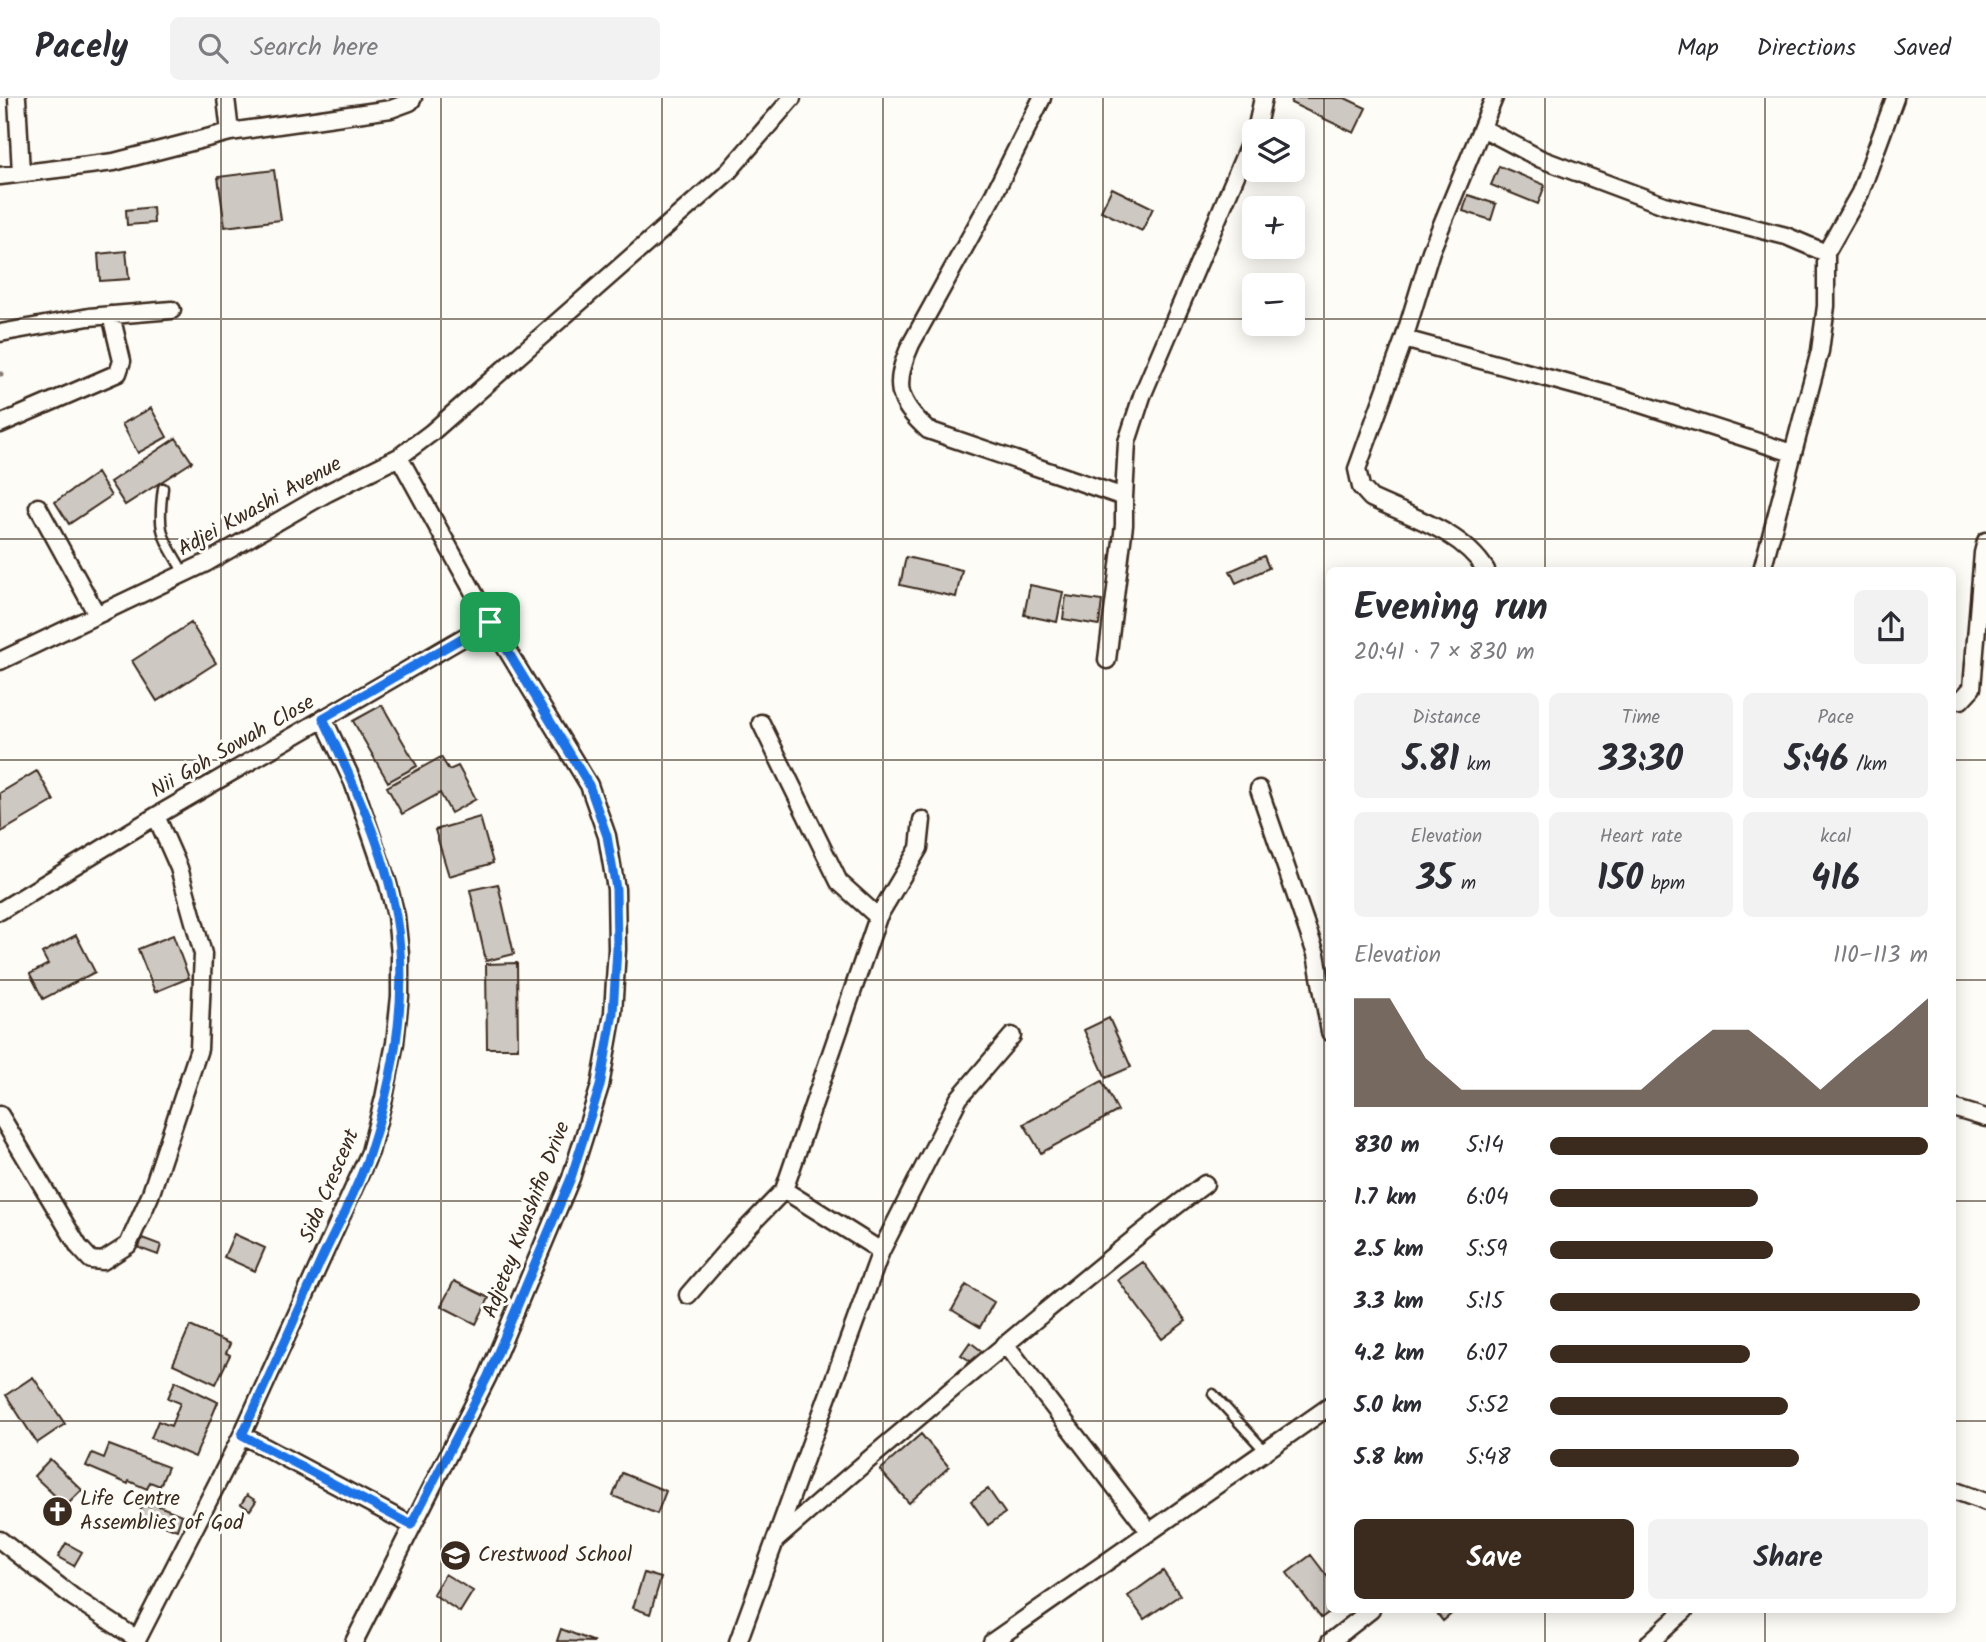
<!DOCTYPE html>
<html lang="en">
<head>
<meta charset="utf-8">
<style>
	body { margin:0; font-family:Kalam,sans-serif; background:#f2f2f3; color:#2b2b33; height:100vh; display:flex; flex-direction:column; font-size:26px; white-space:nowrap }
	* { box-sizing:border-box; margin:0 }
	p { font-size:23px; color:#7c7c81 }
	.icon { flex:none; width:38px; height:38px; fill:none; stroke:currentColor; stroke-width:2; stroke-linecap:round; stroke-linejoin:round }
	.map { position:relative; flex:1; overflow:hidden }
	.side { position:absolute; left:1326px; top:469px; width:630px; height:1046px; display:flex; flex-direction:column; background:#fff; border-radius:10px; box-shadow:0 4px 18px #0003 }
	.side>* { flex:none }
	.controls { position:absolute; left:1242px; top:21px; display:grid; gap:14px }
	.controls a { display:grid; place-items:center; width:63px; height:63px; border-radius:10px; background:#fff; box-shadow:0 4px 18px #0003; font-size:35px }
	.pin { position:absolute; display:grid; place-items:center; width:60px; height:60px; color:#fff; margin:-30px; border-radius:14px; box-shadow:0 4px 10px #0006 }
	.round { display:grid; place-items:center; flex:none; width:74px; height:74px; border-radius:10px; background:#f2f2f3 }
	.overview { display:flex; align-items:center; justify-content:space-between; height:119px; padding:0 28px }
	h1 { font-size:38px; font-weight:700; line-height:52px }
	.stats { display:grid; grid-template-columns:repeat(3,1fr); gap:10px; height:119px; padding:7px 28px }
	.stats div { display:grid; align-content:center; border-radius:10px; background:#f2f2f3; text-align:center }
	.stats b { font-size:35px; font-weight:700 }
	.stats small { font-size:19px; font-weight:400 }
	.stats p { font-size:19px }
	.chart { height:196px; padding:14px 28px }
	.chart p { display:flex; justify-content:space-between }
	.chart svg { width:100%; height:126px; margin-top:7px; fill:#3b2a1e; opacity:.7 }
	.button { display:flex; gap:14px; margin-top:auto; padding:14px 28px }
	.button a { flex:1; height:80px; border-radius:10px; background:#3b2a1e; color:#fff; font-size:28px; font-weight:700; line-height:80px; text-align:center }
	.button a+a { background:#f2f2f3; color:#2b2b33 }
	ul { padding:0 28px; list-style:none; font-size:23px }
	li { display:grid; grid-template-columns:112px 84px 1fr; align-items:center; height:52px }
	li i { height:18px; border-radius:9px; background:#3b2a1e }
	header { display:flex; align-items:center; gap:42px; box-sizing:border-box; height:98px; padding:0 35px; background:#fff; border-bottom:2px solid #e1e1e2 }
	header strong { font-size:33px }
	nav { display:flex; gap:38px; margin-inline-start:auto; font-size:24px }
	.search { width:490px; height:63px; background:#f2f2f3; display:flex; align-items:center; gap:18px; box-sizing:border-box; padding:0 24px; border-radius:10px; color:#7c7c81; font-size:26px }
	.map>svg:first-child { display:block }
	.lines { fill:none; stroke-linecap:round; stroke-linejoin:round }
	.stream { stroke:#887d74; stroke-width:5 }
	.building { fill:#cdc8c2; stroke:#3b2a1e; stroke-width:2 }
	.service-casing { stroke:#3b2a1e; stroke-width:13 }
	.minor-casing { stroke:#3b2a1e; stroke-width:21 }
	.service { stroke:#fdfcf7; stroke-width:8 }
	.minor { stroke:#fdfcf7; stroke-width:16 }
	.route-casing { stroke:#fff; stroke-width:14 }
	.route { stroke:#1a73e8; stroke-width:9 }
	.grid { fill:none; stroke:#3b2a1e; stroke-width:2; stroke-opacity:0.55 }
	.labels { text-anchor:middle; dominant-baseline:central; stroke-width:6; stroke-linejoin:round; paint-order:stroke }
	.street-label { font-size:21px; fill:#3b2a1e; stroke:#fdfcf7 }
	.poi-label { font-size:21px; fill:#3b2a1e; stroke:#fdfcf7; text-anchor:start }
</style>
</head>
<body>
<header>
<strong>Pacely</strong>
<div class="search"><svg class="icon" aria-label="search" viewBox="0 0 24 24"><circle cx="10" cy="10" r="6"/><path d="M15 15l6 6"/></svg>Search here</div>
<nav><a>Map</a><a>Directions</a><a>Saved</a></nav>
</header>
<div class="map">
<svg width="1986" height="1544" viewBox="0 0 1986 1544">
	<rect width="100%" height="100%" fill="#fdfcf7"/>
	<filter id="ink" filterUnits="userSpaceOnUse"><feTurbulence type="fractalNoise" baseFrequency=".0143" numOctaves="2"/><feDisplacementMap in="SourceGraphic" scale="14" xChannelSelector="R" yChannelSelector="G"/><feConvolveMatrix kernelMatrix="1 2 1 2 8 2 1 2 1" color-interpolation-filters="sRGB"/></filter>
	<g filter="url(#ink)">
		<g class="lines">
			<path class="stream" d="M0,276H1"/>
		</g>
		<path class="building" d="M1293,0H1345L1366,10L1354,35L1291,5Z
			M1499,68L1545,87L1538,106L1491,87Z
			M274,72L281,122L225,129L218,79Z
			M1112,90L1153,110L1142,133L1101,113Z
			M1468,97L1496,106L1491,122L1463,113Z
			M153,109L154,125L127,127L126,112Z
			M126,153L129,181L100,183L98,156Z
			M151,310L167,339L138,355L122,326Z
			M176,340L192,364L125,407L110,384Z
			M97,375L111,398L69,426L55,404Z
			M1264,458L1269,470L1236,485L1230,473Z
			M906,459L962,472L956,499L900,487Z
			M1030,487L1063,494L1057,524L1024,517Z
			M1066,498L1102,503L1099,527L1063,521Z
			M191,525L216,565L157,603L132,563Z
			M382,607L417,668L388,684L353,623Z
			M441,659L449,672L458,668L476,701L451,715L440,695L402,716L387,689Z
			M37,673L54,703L1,734L0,695Z
			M480,719L493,765L449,778L435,732Z
			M498,786L514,856L486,863L470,792Z
			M76,837L95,874L43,901L30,876L48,866L42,855Z
			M173,837L189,880L155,894L138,851Z
			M517,865L518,950H487L486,866Z
			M1109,920L1131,969L1106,980L1084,932Z
			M1102,983L1118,1013L1041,1055L1024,1026Z
			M234,1136L265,1150L255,1173L224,1159Z
			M142,1140L161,1147L158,1157L139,1150Z
			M1143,1164L1186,1223L1162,1241L1118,1182Z
			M454,1183L489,1200L476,1226L441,1208Z
			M966,1187L994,1204L980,1229L952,1212Z
			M190,1228L230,1246L226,1255L230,1257L216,1286L173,1266Z
			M970,1244L983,1254L975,1266L961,1257Z
			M33,1279L65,1326L37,1345L6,1297Z
			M175,1283L218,1304L195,1359L151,1340L158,1323L171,1328L180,1305L168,1300Z
			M921,1336L949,1369L909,1405L880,1372Z
			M109,1347L168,1369L160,1388L150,1384L147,1391L129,1383L128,1386L86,1368L92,1355L104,1360Z
			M50,1361L82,1392L66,1408L34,1378Z
			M622,1375L666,1393L657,1416L613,1398Z
			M988,1391L1005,1415L988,1427L971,1403Z
			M247,1397L256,1403L250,1412L241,1406Z
			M151,1405L182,1417L177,1432L139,1417L143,1406L150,1409Z
			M66,1445L82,1454L74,1468L58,1459Z
			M1311,1457L1330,1482V1512H1332L1321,1520L1287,1475Z
			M1163,1473L1180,1497L1144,1521L1128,1498Z
			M644,1475L661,1480L650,1516L633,1510Z
			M445,1476L473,1493L460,1514L433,1496Z
			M1434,1512H1456L1443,1523Z
			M561,1531L595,1544L557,1543Z"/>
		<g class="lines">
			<defs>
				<path id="service" d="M163,390C157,435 162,437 184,475
					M1213,1296L1266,1354"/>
				<path id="minor" d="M17,0L21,75
					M226,0L230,34
					M1042,0L994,96L911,246C893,286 896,303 928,332L1124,399V427L1107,562
					M1482,30L1541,61L1664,107L1786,138L1826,155
					M0,78L114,64L230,34L391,11L410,4L413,0
					M0,235L89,219L172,212
					M1404,241L1628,302L1792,355
					M0,326L118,275L122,263L111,217
					M1124,399L1127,344L1142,298L1257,28L1263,0
					M38,409L96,515
					M1486,472C1462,433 1411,419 1371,400L1361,389L1357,371L1404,241L1431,153L1494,0
					M1762,472L1820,253L1826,208V155L1860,95L1895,0
					M0,563L206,465L327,395L399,359L431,335L728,74L792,0
					M1953,601L1961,602L1972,590L1983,455L1986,443
					M761,625L839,784L878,819
					M1259,691L1316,856L1330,934
					M0,813L156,718L490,524
					M1953,1010L1986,1020
					M0,1017L79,1149L91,1162L103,1163L128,1147L150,1098L199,951L203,856L179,770L156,718
					M881,1153L784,1092L878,819L919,750L922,722
					M688,1197L733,1145L784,1092
					M1005,1246L1149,1433
					M242,1337L411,1427
					M1953,1392L1986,1404
					M777,1441C864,1364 953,1290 1042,1216C1096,1172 1149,1127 1205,1086
					M0,1442L73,1499L137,1541
					M136,1544L242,1337L370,1054L384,1000L395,945L400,898V856L396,818L388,786L353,684L323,620
					M354,1544L488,1278L571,1080L600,988L613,915L617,851L616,791L607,738L589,687L490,524L399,359
					M738,1544L881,1153L959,1000L1012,938
					M992,1544L1330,1308
					M1330,1544L1371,1512
					M1650,1544L1685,1512"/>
			</defs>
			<use href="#service" class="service-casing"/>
			<use href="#minor" class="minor-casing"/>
			<use href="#service" class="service"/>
			<use href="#minor" class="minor"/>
		</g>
	</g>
	<g class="lines" filter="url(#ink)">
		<defs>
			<path id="route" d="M490,524L589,687L607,738L616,791L617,851L613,915L600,988L571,1080L488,1278L411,1427L242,1337C268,1281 293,1225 318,1169C335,1132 358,1091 370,1053C394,979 409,895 396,818C385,751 352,682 323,620Z"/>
		</defs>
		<use href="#route" class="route-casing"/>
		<use href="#route" class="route"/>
	</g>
	<path class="grid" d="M221,0V1544M441,0V1544M662,0V1544M883,0V1544M1103,0V1544M1324,0V1544M1545,0V472M1765,0V472M0,221H1255M1293,221H1986M0,441H1986M0,662H1330M1953,662H1986M0,882H1330M1953,882H1986M0,1103H1330M1953,1103H1986M0,1323H1330M1953,1323H1986M1545,1512V1544M1765,1512V1544"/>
	<defs>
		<symbol id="church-disc" viewBox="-11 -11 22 22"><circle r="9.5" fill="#3b2a1e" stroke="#fdfcf7"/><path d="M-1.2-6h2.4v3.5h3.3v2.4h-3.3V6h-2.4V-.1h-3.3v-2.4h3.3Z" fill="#fff"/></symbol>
		<symbol id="school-disc" viewBox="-11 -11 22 22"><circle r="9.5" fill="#3b2a1e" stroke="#fdfcf7"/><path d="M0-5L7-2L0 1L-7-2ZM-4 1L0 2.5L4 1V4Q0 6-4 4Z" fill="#fff"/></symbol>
	</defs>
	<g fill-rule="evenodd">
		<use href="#church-disc" x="40" y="1396" width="35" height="35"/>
		<use href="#school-disc" x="438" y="1440" width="35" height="35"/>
	</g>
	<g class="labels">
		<g class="street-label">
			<text transform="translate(260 409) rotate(-29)">Adjei Kwashi Avenue</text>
			<text transform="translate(233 649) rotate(-30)">Nii Goh Sowah Close</text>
			<text transform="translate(330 1088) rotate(-67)">Sida Crescent</text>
			<text transform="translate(527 1122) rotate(-69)">Adjetey Kwashifio Drive</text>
		</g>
		<g class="poi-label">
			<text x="80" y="1401">Life Centre<tspan x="80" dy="24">Assemblies of God</tspan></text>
			<text x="478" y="1457">Crestwood School</text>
		</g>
	</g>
</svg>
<div class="controls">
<a><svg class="icon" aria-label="layers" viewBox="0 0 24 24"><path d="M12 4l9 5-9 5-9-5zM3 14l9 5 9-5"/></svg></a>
<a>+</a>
<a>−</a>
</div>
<div class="pin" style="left:490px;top:524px;background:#1e9e55"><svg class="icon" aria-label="arrive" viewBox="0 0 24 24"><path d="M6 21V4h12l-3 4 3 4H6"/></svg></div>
<section class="side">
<div class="overview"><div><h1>Evening run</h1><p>20:41 · 7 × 830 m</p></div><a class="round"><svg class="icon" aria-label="share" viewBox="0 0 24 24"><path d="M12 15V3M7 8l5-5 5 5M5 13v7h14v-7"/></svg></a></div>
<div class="stats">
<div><p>Distance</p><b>5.81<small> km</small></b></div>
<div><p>Time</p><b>33:30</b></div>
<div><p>Pace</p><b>5:46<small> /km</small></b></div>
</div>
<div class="stats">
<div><p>Elevation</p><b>35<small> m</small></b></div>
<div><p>Heart rate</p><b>150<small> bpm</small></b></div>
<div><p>kcal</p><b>416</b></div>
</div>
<div class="chart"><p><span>Elevation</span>110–113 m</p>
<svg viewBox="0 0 160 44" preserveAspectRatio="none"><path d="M0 44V6L10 6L20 27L30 38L40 38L50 38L60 38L70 38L80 38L90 27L100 17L110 17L120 27L130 38L140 27L150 17L160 6V44z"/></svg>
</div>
<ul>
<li><b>830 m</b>5:14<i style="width:100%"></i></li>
<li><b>1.7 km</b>6:04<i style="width:55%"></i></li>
<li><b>2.5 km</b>5:59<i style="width:59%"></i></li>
<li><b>3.3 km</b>5:15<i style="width:98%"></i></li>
<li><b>4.2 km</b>6:07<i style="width:53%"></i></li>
<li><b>5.0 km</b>5:52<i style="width:63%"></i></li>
<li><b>5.8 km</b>5:48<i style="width:66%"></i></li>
</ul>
<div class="button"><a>Save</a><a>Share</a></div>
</section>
</div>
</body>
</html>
